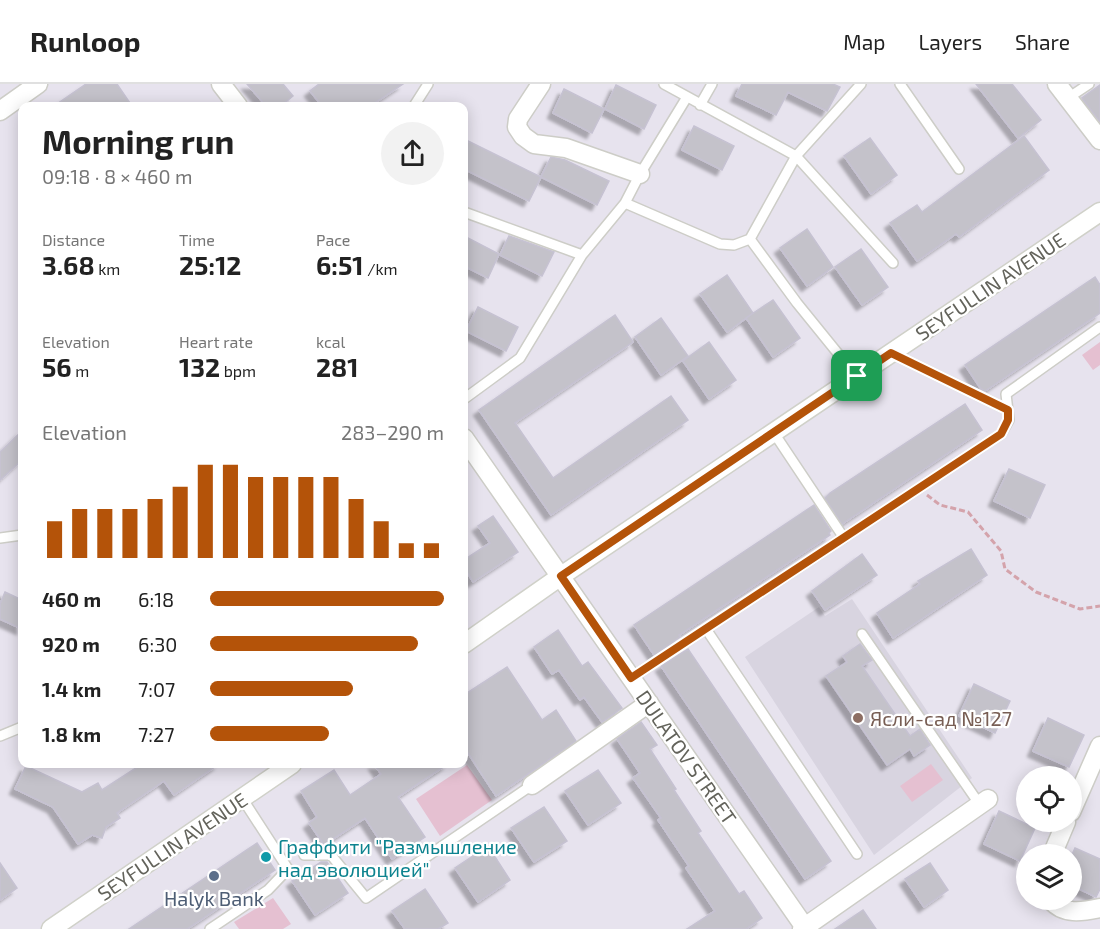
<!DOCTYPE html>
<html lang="en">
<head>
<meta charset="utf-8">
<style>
	body { margin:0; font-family:"Exo 2",sans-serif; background:#f2f2f2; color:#222; height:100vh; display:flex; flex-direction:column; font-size:22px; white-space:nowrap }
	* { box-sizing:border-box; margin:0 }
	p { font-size:20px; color:#767676 }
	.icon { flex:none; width:33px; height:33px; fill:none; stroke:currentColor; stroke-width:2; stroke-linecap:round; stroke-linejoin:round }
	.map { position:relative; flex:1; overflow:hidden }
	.details { position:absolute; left:18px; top:18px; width:450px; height:666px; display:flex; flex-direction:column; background:#fff; border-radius:12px; box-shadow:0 3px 15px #0003 }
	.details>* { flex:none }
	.buttons { position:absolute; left:1016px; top:682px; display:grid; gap:12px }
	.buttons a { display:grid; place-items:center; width:66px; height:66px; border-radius:50%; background:#fff; box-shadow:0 3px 15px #0003; font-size:30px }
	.pin { position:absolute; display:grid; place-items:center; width:51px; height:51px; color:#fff; margin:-26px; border-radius:12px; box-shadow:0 3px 9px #0006 }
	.round { display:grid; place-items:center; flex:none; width:63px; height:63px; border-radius:32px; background:#f2f2f2 }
	.head { display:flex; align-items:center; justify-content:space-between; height:102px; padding:0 24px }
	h1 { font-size:33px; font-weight:700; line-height:45px }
	.stats { display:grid; grid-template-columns:repeat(3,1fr); gap:9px; height:102px; padding:6px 24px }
	.stats div { display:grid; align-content:center }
	.stats b { font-size:26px; font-weight:700 }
	.stats small { font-size:16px; font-weight:400 }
	.stats p { font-size:16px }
	.chart { height:168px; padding:12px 24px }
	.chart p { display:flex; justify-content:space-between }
	.chart svg { width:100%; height:108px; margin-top:6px; stroke:#b45309; stroke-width:6 }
	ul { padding:0 24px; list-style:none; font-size:20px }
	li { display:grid; grid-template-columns:96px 72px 1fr; align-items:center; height:45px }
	li i { height:15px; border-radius:8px; background:#b45309 }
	header { display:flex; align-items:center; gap:36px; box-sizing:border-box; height:84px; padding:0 30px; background:#fff; border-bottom:2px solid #e0e0e0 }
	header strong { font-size:28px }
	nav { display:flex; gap:33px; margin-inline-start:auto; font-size:21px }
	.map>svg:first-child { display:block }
	.education { fill:#d8d4e0 }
	.green { fill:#e5c0d1 }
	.building { fill:#c4c2ca; stroke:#c6c2d2; stroke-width:1.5; filter:url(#shadow) }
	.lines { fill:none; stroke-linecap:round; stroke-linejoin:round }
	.lane-casing { stroke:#cdcdc7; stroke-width:12 }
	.street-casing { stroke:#cdcdc7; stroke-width:21 }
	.secondary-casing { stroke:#d0d1c9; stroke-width:21 }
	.path { stroke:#d4a3ab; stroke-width:3; stroke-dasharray:6 3; stroke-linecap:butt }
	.lane { stroke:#fff; stroke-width:9 }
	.street { stroke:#fff; stroke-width:18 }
	.secondary { stroke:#fff; stroke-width:18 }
	.route-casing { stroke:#fff; stroke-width:12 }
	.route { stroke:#b45309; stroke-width:8 }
	.education-dot { fill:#8d6e63; stroke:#fff; stroke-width:2 }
	.culture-dot { fill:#0f9aa8; stroke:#fff; stroke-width:2 }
	.service-dot { fill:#5c6f8a; stroke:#fff; stroke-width:2 }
	.labels { text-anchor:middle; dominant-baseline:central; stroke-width:4.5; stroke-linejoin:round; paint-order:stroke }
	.street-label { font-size:20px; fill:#63635b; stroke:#fff }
	.education-label { font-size:20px; fill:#785e54; stroke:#fff; text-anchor:start }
	.culture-label { font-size:20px; fill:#0d838f; stroke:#fff; text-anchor:start }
	.service-label { font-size:20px; fill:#4e5e75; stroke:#fff }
</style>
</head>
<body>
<header>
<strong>Runloop</strong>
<nav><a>Map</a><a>Layers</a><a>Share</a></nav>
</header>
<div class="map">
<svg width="1100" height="845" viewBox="0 0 1100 845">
	<defs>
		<filter id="shadow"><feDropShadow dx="-5.5" dy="5.5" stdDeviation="1.5" flood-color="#0004"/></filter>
	</defs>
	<rect width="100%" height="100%" fill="#e7e3ee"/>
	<path class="education" d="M852,515L972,694L874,771L745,573L819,523L825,532Z"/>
	<path class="green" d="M1100,258V281L1093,286L1082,271Z
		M931,680L943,696L912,718L900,702Z
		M467,681L492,716L440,752L416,715Z
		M273,814L291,840L283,845H239L234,838Z"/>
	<path class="building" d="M86,0H117L132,22H54Z
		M247,0H283L293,12L281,22H266Z
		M319,0H403L370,22H322L310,7Z
		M742,0H833L840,3L827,27L788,8L776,31L736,12Z
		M976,0H1012L1041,36L1018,54Z
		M616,1L656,21L644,45L605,25Z
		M1100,1V38L1082,14Z
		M564,5L604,25L592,49L553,29Z
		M694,42L734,62L722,86L682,66Z
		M1024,52L1049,86L959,153L956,150L917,177L890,139L917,121L922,128Z
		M870,54L897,91L871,110L844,72Z
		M468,57L541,93L529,117L464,85V67Z
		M551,73L565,76L609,97L597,121L541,93Z
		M807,145L833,183L807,202L780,164Z
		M464,152L499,170L488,194L464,182Z
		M509,152L554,168L542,192L500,171Z
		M861,165L888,203L862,221L835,183Z
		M727,191L753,229L727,248L700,210Z
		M1095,193L1100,201V229L985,307L981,305L965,281Z
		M773,216L800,254L773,273L746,234Z
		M478,223L518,243L506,267L466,247Z
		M615,231L633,258L515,339L553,394L671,312L688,336L551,431L479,326Z
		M661,234L688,272L661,291L635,253Z
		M709,258L736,296L709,315L683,277Z
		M965,320L982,346L842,440L825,414L830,409Z
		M22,347V376L0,396V368Z
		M1009,385L1045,401L1030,434L994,417Z
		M814,421L831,447L829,449L830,451L679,551L680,553L654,571L634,541Z
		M493,432L518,468L473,498L464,483V476L490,459L478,442Z
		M971,465L987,491L893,554L877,529L920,500L918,497Z
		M862,470L877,491L825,526L812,507Z
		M5,508L22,516V545L0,535V520Z
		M558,546L582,582L588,578L622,624L602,638L584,613L580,616L559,586L552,590L534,563Z
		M860,560L872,576L862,582L910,652L920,645L930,661L914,672L910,665L887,681L826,592L847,578L843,572Z
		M688,565L831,777L805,795L661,582Z
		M507,583L542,636L556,626L576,657L496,712L464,663V611Z
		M974,600L1010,617L995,649L959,632Z
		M1048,634L1084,651L1069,683L1033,667Z
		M641,638L657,661L650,665L676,705L674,706L701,747L698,749L739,810L744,807L762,834L746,845H687L715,827L686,784L689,782L658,736L661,734L633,694L640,689L617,655Z
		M142,680H219L174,711L164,697L117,729L120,734L106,743L102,754L92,751L78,760L53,723L15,705L26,682L82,708L98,699L102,706Z
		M374,680H448L398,713L425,753L392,775L365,734L324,761L309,739L317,733L301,707L334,686L350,711L381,690Z
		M598,686L621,719L588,741L565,707Z
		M544,723L567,757L534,778L511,744Z
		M999,727L1035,744L1020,777L984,760Z
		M257,759L275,786L187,845H129Z
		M488,762L510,796L478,818L455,784Z
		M1075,764L1100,775V805L1096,813L1071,801V773Z
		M321,778H327L348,809L315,831L292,797Z
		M0,779L17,804L0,816Z
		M930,779L948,806L924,823L905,795Z
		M425,805L448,839L438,845H405L392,827Z
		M863,826L876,845H835Z"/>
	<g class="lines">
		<defs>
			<path id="lane" d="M664,0L796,72L893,179
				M900,0L959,85
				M1068,14L1089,0
				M700,21L712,0
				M414,22L428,0
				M625,119L720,160L734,161L750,155L796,72L861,0
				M464,128L582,171
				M750,155L797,219L857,293
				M891,269L1008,326
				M464,315L520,274L582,171L625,119L640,90L687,13
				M774,349L844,454
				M0,454L22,451
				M706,545L857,770
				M862,550L980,721
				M631,594L1001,350L1009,336L1006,310L1100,243
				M0,652L22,643
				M304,771H331L366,814L532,701
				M210,845L268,806L288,785L242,714"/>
			<path id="street" d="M221,0L238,22
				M541,0L518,35L517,43L523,52L534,60L566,64L640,90
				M1057,0L1100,56
				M0,27L38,0
				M464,354L806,845
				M532,701L649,619
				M1071,728L1100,662
				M1052,771L1066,738
				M1051,816C1063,831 1082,828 1100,824
				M802,845L988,715"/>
			<path id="secondary" d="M464,560L561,492L1100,128
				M51,845L292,680"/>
		</defs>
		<use href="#lane" class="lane-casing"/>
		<use href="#street" class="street-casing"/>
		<use href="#secondary" class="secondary-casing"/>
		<path class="path" d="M927,411L940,421L968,428L1001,467L1005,485L1036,508L1080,525L1100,522"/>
		<use href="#lane" class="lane"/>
		<use href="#street" class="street"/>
		<use href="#secondary" class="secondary"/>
	</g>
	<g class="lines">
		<defs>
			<path id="route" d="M891,269L1008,326V336L1001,350L631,594L561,492Z"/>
		</defs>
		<use href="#route" class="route-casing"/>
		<use href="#route" class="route"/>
	</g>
	<circle class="education-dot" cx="858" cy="634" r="6"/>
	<circle class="culture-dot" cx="266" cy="773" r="6"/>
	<circle class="service-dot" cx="214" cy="792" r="6"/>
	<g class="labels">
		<g class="street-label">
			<text transform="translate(990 202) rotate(-34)">SEYFULLIN AVENUE</text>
			<text transform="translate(687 673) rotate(55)">DULATOV STREET</text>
			<text transform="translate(172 762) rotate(-34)">SEYFULLIN AVENUE</text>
		</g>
		<g class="education-label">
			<text x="870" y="634">Ясли-сад №127</text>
		</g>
		<g class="culture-label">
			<text x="278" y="762">Граффити "Размышление<tspan x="278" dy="23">над эволюцией"</tspan></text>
		</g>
		<g class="service-label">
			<text x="214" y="814">Halyk Bank</text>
		</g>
	</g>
</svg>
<div class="buttons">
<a><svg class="icon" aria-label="locate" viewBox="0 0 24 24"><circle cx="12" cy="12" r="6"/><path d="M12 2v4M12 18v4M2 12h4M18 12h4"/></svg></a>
<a><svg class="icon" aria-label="layers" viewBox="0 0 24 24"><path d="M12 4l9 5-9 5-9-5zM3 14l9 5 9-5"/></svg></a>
</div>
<div class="pin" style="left:857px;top:292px;background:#1e9e55"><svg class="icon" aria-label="arrive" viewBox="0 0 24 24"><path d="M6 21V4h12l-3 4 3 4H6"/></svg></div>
<section class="details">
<div class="head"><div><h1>Morning run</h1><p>09:18 · 8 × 460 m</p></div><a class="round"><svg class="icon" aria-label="share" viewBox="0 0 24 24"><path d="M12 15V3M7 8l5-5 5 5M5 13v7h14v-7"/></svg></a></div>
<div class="stats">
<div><p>Distance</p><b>3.68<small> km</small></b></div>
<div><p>Time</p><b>25:12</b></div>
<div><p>Pace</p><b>6:51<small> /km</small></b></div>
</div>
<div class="stats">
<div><p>Elevation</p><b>56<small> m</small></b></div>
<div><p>Heart rate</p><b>132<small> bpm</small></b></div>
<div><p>kcal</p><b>281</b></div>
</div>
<div class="chart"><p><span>Elevation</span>283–290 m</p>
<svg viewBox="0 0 160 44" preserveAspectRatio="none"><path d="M5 44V29M15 44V24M25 44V24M35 44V24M45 44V20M55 44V15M65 44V6M75 44V6M85 44V11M95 44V11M105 44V11M115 44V11M125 44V20M135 44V29M145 44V38M155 44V38"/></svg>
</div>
<ul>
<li><b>460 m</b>6:18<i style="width:100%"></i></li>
<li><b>920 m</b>6:30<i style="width:89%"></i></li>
<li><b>1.4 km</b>7:07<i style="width:61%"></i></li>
<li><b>1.8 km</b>7:27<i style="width:51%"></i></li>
</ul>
</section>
</div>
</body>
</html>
